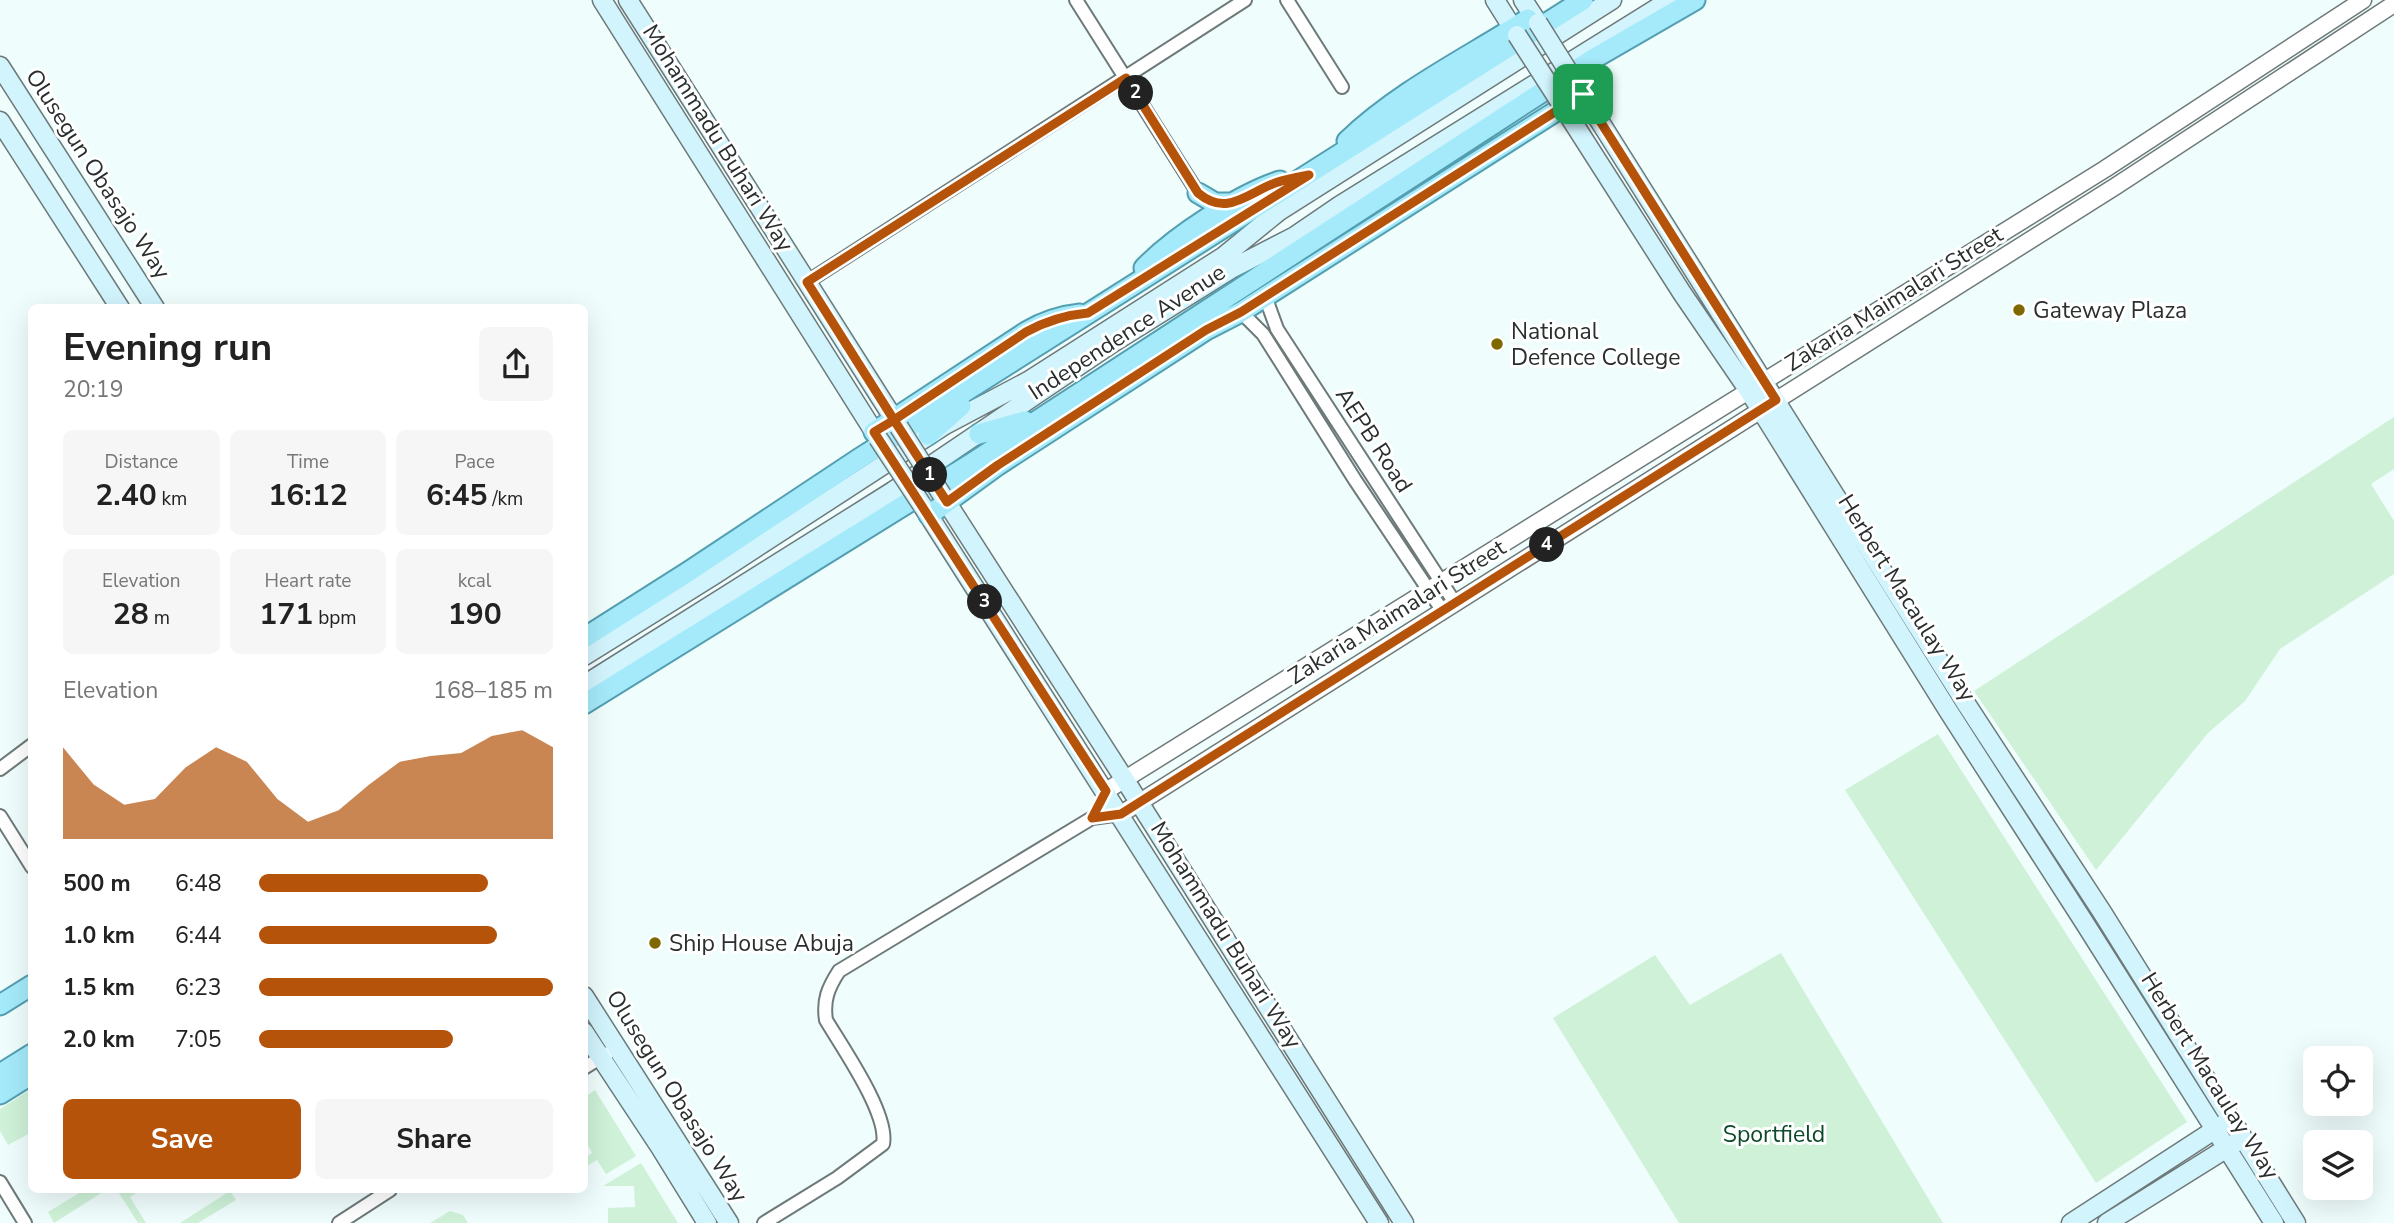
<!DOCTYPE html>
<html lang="en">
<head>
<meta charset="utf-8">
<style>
	body { margin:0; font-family:"Nunito Sans",sans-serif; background:#f6f6f6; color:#222; height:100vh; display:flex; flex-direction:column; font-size:26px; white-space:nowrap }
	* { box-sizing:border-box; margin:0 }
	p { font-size:23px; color:#767676 }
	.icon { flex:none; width:38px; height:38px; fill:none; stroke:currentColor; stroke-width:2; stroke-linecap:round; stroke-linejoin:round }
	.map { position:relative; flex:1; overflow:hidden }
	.drawer { position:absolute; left:28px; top:304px; width:560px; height:889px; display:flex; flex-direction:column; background:#fff; border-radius:10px; box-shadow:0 7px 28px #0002 }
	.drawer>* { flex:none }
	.fabs { position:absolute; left:2303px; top:1046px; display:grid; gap:14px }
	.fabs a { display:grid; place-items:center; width:70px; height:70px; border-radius:10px; background:#fff; box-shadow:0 7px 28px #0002; font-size:35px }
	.pin { position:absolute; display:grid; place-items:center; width:60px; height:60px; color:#fff; margin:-30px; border-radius:14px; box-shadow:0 4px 10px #0006 }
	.km { position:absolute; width:35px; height:35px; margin:-18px; border-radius:50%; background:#222; color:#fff; font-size:19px; line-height:35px; text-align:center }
	.round { display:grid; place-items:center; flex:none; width:74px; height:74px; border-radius:10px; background:#f6f6f6 }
	.headline { display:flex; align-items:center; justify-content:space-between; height:119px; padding:0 35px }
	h1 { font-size:38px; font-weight:700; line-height:52px }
	.figures { display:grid; grid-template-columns:repeat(3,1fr); gap:10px; height:119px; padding:7px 35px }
	.figures div { display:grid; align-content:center; border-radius:10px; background:#f6f6f6; text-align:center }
	.figures b { font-size:30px; font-weight:700 }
	.figures small { font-size:19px; font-weight:400 }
	.figures p { font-size:19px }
	.chart { height:196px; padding:14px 35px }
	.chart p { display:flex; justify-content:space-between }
	.chart svg { width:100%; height:126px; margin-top:7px; fill:#b45309; opacity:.7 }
	.cta { display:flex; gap:14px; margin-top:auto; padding:14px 35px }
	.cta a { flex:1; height:80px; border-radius:10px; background:#b45309; color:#fff; font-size:28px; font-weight:700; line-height:80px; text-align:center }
	.cta a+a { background:#f6f6f6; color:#222 }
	ul { padding:0 35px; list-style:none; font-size:23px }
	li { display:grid; grid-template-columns:112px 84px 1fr; align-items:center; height:52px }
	li i { height:18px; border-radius:9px; background:#b45309 }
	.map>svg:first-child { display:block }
	.green { fill:#cef1d8 }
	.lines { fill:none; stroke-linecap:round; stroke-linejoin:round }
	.minor-casing { stroke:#6e7979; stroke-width:16 }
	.tertiary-casing { stroke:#6e7979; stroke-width:19 }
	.secondary-casing { stroke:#6e7979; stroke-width:21 }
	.primary-casing { stroke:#539fb1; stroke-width:23 }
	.minor { stroke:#fff; stroke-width:12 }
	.tertiary { stroke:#fff; stroke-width:16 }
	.secondary { stroke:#d2f4fd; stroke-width:18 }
	.primary { stroke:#a5eafa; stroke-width:19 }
	.secondary-bridge-casing { stroke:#6e7979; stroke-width:21; stroke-linecap:butt }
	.secondary-bridge { stroke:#d2f4fd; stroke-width:18 }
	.route-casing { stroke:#fff; stroke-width:14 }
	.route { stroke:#b45309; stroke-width:9 }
	.poi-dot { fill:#806800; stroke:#fff; stroke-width:2.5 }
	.labels { text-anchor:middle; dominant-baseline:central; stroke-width:6; stroke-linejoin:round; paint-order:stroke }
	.street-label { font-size:23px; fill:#292e2e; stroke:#fff }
	.poi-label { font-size:23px; fill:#292e2e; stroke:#fff; text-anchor:start }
	.park-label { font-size:23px; fill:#0b4928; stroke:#fff }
</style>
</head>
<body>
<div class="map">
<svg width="2394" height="1223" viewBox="0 0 2394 1223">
	<rect width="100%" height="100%" fill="#f0fdfd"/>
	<path class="green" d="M2394,417V469L2371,484L2394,521V574L2280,649L2245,701L2208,733L2096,870L1974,691Z
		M1938,734L2187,1122L2096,1183L1845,790Z
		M1781,953L1943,1223H1679L1553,1018L1655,955L1690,1005Z
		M31,1089V1135L30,1133L8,1145L0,1131V1109Z
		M595,1090L636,1156L606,1174L597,1160L585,1167V1158L592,1153L585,1139V1097Z
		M641,1163L678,1223H608V1208L635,1207L634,1186H603Z
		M84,1190H106L54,1223L48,1212Z
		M117,1190H141L130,1197L146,1223H138Z
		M230,1191L236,1200L198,1223H180Z
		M450,1211L463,1215L468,1223H430Z"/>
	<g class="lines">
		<defs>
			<path id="minor" d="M1076,0L1198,193
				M1287,0L1342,87
				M807,282L1245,0
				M1265,296L1277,329L1455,603
				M1241,312L1263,334L1355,480L1442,610
				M0,769L32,745
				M0,816L32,867
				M584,1068L608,1053
				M0,1182L25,1223
				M339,1223L390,1190
				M764,1223L837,1178L883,1144C889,1114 842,1047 826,1020C823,1000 828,988 839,971L1092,818L1121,814"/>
			<path id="tertiary" d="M1106,791L2105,169L2363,0
				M1121,814L2116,186L2394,4"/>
			<path id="secondary" d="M602,0L878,438
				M628,0L899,427
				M1495,0L1517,35
				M1523,0L1538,23
				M0,66L155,308
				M1580,90L1965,702L2102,912L2296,1223
				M1560,102L1682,293L1749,391L1949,712L2084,922L2274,1223
				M0,121L120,308
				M942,495L1125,780L1404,1223
				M922,505L1379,1223
				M584,656L714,575L945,425L1028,381L1224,256L1278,212L1612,0
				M584,685L893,491L1114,342L1231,269L1295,236L1339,206L1670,0
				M584,996L729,1223
				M584,1032L660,1147L707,1223
				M2071,1223L2222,1125
				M2107,1223L2235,1143"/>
			<path id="primary" d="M1347,141C1399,91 1467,58 1528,19
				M1198,193L1215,203H1234
				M1144,268C1175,236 1238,195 1280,181
				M874,432L1026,332C1043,322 1060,316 1080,314
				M979,434L1025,421
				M928,435L961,406
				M929,515L998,465L1206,330L1241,312L1583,94
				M584,638L688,572L860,458L1583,0
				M584,704L972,463L1593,59L1695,0
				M0,1005L32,985
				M0,1074L32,1054
				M0,1094L32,1074"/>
		</defs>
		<use href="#minor" class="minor-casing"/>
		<use href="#tertiary" class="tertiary-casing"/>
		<use href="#secondary" class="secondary-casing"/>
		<use href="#primary" class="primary-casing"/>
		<use href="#minor" class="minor"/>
		<use href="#tertiary" class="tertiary"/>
		<use href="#secondary" class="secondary"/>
		<use href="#primary" class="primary"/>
		<defs>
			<path id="secondary-bridge" d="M1538,23L1580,90
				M1517,35L1560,102
				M899,427L942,495
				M878,438L922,505"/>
		</defs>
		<use href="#secondary-bridge" class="secondary-bridge-casing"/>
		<use href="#secondary-bridge" class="secondary-bridge"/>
	</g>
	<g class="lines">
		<defs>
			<path id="route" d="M1583,94L1241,312L1206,330L998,465L947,502L894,420L1026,332C1046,321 1065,315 1088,313L1309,175C1298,177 1286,179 1275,183C1246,194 1227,217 1198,193L1126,78L807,282L894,420L874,432L1106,791L1092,818L1121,814L1776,400L1583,94"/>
		</defs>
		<use href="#route" class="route-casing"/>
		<use href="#route" class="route"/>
	</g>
	<g class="poi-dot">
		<circle cx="2019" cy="310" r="7"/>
		<circle cx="1497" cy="344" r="7"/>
		<circle cx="655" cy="943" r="7"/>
	</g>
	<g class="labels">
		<g class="street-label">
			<text transform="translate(718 138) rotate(58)">Mohammadu Buhari Way</text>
			<text transform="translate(98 174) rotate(57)">Olusegun Obasajo Way</text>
			<text transform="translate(1894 299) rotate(-32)">Zakaria Maimalari Street</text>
			<text transform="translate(1127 332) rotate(-33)">Independence Avenue</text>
			<text transform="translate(1374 440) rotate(57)">AEPB Road</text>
			<text transform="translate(1907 598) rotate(58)">Herbert Macaulay Way</text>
			<text transform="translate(1397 612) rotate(-32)">Zakaria Maimalari Street</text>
			<text transform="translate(1226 935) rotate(58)">Mohammadu Buhari Way</text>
			<text transform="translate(2210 1076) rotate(58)">Herbert Macaulay Way</text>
			<text transform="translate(677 1096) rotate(58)">Olusegun Obasajo Way</text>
		</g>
		<g class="poi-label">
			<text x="2033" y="310">Gateway Plaza</text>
			<text x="1511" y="331">National<tspan x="1511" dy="26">Defence College</tspan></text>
			<text x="669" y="943">Ship House Abuja</text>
		</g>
		<g class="park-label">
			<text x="1774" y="1134">Sportfield</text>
		</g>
	</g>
</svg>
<div class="fabs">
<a><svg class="icon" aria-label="locate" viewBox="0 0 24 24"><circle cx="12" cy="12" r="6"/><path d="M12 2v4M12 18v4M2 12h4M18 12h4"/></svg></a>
<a><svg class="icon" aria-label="layers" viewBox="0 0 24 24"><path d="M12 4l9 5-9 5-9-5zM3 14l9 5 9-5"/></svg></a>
</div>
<div class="pin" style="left:1583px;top:94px;background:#1e9e55"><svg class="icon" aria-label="arrive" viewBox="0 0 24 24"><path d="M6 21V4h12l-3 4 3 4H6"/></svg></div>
<b class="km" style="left:930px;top:475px">1</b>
<b class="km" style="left:1136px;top:93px">2</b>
<b class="km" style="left:985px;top:602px">3</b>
<b class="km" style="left:1547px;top:545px">4</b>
<section class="drawer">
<div class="headline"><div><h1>Evening run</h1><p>20:19</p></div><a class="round"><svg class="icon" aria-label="share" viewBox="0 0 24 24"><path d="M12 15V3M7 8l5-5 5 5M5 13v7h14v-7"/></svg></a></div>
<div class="figures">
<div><p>Distance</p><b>2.40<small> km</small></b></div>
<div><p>Time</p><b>16:12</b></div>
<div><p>Pace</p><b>6:45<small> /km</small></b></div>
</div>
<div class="figures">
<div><p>Elevation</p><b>28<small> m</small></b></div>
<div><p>Heart rate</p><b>171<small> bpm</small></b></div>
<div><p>kcal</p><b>190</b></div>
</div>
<div class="chart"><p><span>Elevation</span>168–185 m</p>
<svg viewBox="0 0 160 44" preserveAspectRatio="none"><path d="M0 44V12L10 25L20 32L30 30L40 19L50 12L60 17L70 30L80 38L90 34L100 25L110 17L120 15L130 14L140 8L150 6L160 12V44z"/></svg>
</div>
<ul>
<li><b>500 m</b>6:48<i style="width:78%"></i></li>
<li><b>1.0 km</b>6:44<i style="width:81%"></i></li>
<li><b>1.5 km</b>6:23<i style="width:100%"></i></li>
<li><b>2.0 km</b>7:05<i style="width:66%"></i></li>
</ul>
<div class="cta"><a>Save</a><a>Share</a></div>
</section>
</div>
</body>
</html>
